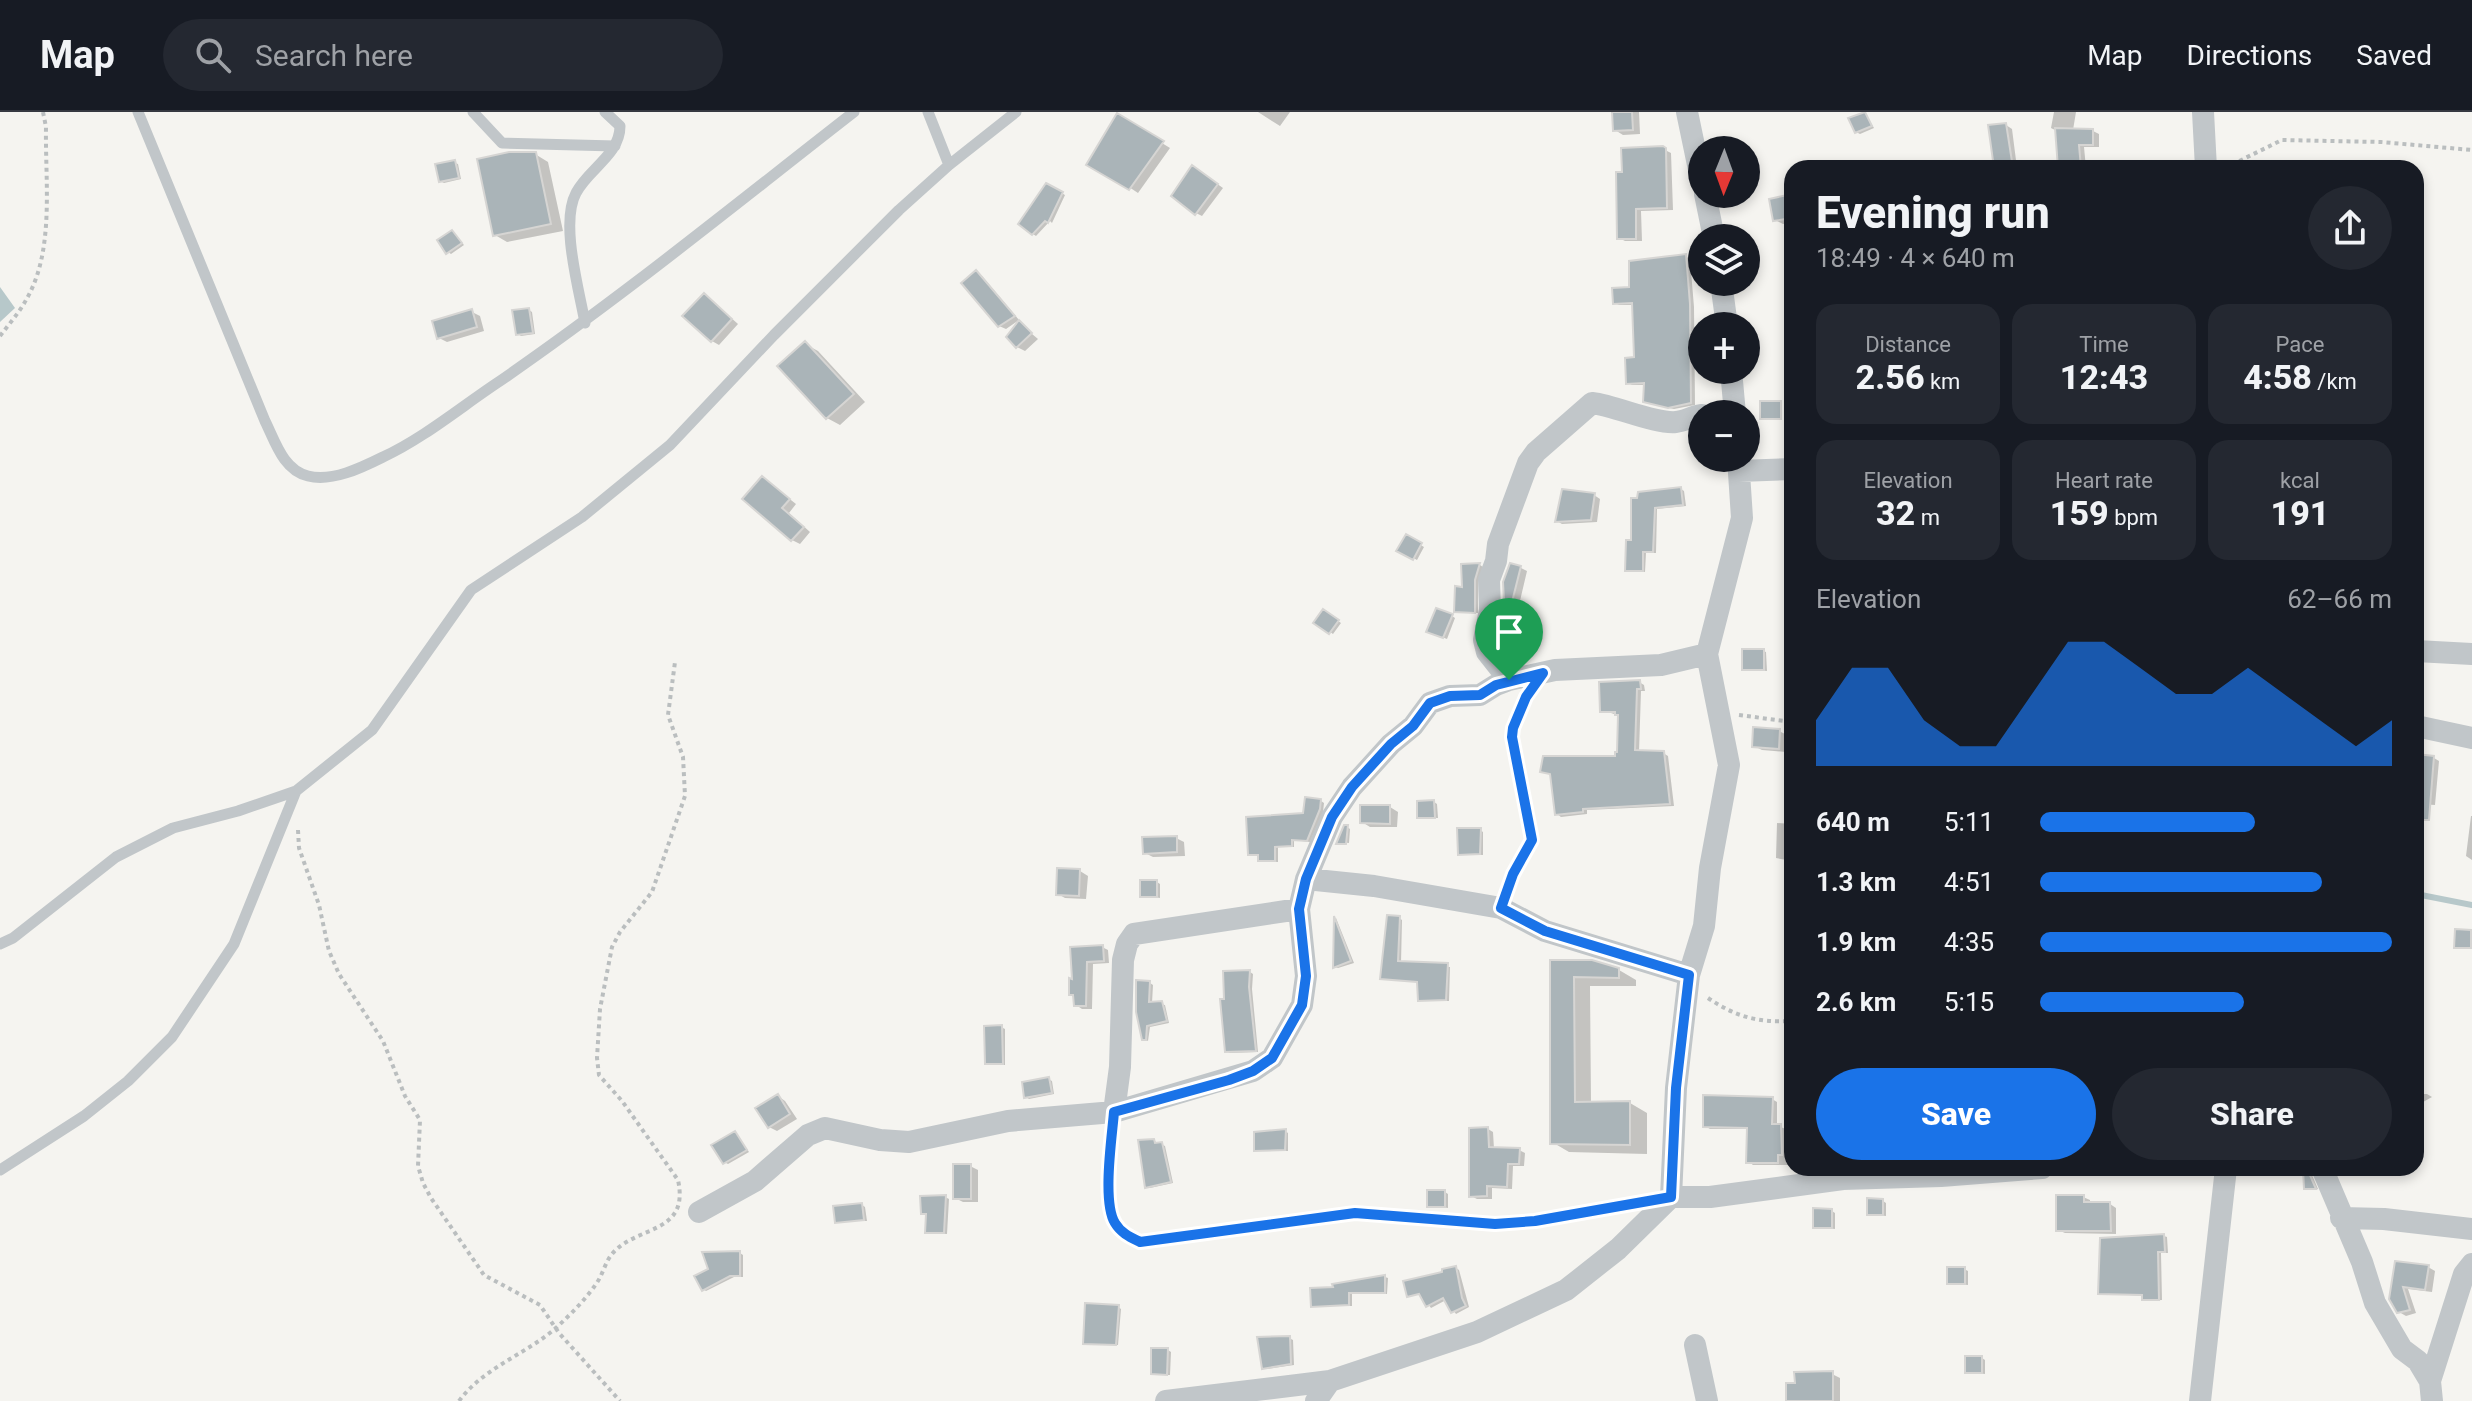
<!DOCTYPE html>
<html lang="en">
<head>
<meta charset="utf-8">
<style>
	body { margin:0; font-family:Roboto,sans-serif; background:#242831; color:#f1f3f6; height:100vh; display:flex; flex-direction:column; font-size:30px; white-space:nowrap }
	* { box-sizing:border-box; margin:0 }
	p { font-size:26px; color:#9ea1a6 }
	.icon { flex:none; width:44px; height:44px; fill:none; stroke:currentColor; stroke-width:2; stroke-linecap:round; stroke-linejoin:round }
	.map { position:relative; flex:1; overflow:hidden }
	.details { position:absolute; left:1784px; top:48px; width:640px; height:1016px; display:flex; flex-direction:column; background:#171b24; border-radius:24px; box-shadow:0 4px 12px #0003 }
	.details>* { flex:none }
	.needle { width:52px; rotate:181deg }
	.tools { position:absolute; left:1688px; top:24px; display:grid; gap:16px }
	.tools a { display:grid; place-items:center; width:72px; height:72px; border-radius:50%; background:#171b24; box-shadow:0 4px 12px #0003; font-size:40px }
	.pin { position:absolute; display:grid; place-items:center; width:68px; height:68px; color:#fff; margin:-82px -34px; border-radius:50% 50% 50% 0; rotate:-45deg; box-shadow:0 0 8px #0007 }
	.pin .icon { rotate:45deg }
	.round { display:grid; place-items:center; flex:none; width:84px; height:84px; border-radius:42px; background:#242831 }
	.head { display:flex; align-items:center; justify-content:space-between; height:136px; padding:0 32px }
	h1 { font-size:44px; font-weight:800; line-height:60px }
	.stats { display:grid; grid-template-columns:repeat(3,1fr); gap:12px; height:136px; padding:8px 32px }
	.stats div { display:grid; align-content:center; border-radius:20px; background:#242831; text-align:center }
	.stats b { font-size:34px; font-weight:800 }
	.stats small { font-size:22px; font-weight:400 }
	.stats p { font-size:22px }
	.chart { height:224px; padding:16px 32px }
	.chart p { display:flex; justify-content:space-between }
	.chart svg { width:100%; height:144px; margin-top:8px; fill:#1a73e8; opacity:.7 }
	.primary-button { display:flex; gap:16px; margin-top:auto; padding:16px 32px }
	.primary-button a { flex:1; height:92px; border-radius:48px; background:#1a73e8; color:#fff; font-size:32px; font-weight:800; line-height:92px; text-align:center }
	.primary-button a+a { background:#242831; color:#f1f3f6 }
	ul { padding:0 32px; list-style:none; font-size:26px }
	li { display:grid; grid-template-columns:128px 96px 1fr; align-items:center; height:60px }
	li i { height:20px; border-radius:10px; background:#1a73e8 }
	header { display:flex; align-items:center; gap:48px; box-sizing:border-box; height:112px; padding:0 40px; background:#171b24; border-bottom:2px solid #363941 }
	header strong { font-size:38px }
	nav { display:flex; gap:44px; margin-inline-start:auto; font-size:28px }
	.search { width:560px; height:72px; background:#242831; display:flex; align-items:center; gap:20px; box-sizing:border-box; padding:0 28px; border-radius:44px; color:#9ea1a6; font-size:30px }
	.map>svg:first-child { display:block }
	.water { fill:#b7c8ca }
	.shadow { fill:#0003 }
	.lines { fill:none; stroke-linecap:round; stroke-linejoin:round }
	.stream { stroke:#b7c8ca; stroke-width:6 }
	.building { fill:#aab4b8; stroke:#d6d5d3; stroke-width:2 }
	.path { stroke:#babebf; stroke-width:4; stroke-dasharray:4 4; stroke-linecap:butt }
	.service { stroke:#c1c6c9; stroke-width:11 }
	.minor { stroke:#c1c6c9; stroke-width:22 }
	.route-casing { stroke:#fff; stroke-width:16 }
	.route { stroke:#1a73e8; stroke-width:10 }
</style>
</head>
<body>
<header>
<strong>Map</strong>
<div class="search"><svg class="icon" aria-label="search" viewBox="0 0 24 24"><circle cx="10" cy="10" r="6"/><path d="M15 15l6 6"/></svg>Search here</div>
<nav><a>Map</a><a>Directions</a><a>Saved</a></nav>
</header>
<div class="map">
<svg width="2472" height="1289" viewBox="0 0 2472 1289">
	<rect width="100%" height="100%" fill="#f5f4f0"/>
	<path class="water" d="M0,175L15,196L0,210Z"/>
	<path class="shadow" d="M1258,0H1290L1280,14Z
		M1614,0H1639L1640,22L1623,23L1615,18Z
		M2054,0H2076L2073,18L2093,19L2099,22V35H2084L2086,56H2060L2057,19L2051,16Z
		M1865,1L1874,16L1860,22L1856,20Z
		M1118,4L1170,36L1138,81L1120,69Z
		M2006,13L2012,17L2017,56H1994L1990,14Z
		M1665,38L1671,41L1673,98L1641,99L1642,129H1625L1619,126L1624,62Z
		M535,42L548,50L563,119L507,130L495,123Z
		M1753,42L1757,44L1758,59L1746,60V43Z
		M455,51L458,52L461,67L444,71L440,69Z
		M1199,59L1223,76L1202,104L1196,101Z
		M1047,73L1065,83L1052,111L1050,109L1036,124L1033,122Z
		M1792,84V111L1783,112L1775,108Z
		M452,120L464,133L451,142L448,140Z
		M1685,144L1690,147L1694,195L1695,293L1674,297L1650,292L1645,289L1646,273H1632L1628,271L1636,247L1634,193H1619L1615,191L1631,177Z
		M976,161L982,164L1019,208L1006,217L999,214Z
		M711,188L738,212L719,233L712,229Z
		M529,198L532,200L535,222L521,224L518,222Z
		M472,200L480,204L484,219L447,230L439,226Z
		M1019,211L1038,227L1025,239L1017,235Z
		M805,232L818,239L865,290L840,313L827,306Z
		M763,366L796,392L789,401L810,420L800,432L792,428Z
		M1681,377L1684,379L1686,394L1657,397L1656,441H1646L1645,460L1627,458L1632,430L1633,388Z
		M1594,383L1600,387L1597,410L1562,412L1557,409Z
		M1407,425L1424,435L1417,448L1399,438Z
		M1480,453L1483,455L1478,470V501L1460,500L1456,499L1464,477L1463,454Z
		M1521,456L1527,459L1519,493H1512L1506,489Z
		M1324,499L1341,511L1333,522L1316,510Z
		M1452,504L1455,506L1447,527L1432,521Z
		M1763,539L1766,540L1767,559L1744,557Z
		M1639,570L1644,573L1645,579H1641L1639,640L1663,641L1668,644L1674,694L1587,698V702L1561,705L1557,702L1553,662L1542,659L1617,646L1619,642L1620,604L1602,598Z
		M1779,619L1787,623L1786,640L1762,638L1754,634Z
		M2434,646L2439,649L2435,693L2421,692L2416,707V657Z
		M1321,689L1324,691L1323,700L1310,730L1294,728V735H1278V750L1263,749L1260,744L1250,741Z
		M1434,690L1437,692L1438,706L1419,705Z
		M1390,695L1398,700L1397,715H1370L1362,710Z
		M2471,704H2472V748L2466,744Z
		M1777,711L1792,712V749L1776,746Z
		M1347,715L1350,717L1349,731L1340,730Z
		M1480,718L1483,720V743L1460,742Z
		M1176,726L1184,730L1185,744L1153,745L1145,741Z
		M1080,759L1088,764L1086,787L1065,786L1058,782Z
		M1157,770L1160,772V786L1142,783Z
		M1336,806L1354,851L1338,856L1335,855Z
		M1399,806L1402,808L1401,851L1450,855L1449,889H1423L1420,888L1419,870L1385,867Z
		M1102,835L1108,838L1109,851L1093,852L1092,897H1082L1076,893L1075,885L1071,882L1074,869L1072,837Z
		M1552,850L1619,858L1636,868V874H1590L1591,991H1630L1647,1001V1042L1569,1040L1552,1030Z
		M1250,860L1253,862L1252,877L1258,940L1230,941L1226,939Z
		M1150,871L1153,873L1152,891L1165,893L1169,911L1150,915L1148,929L1144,927Z
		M1001,915L1005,917V953H990L987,951Z
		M1048,967L1052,969L1054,982L1029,987L1026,985Z
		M2416,982H2427L2432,985L2416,994Z
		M778,984L785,989L797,1007L777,1019L769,1015Z
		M1772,987L1777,990V1014L1786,1017V1030H1792V1053H1753L1749,1050V1017H1710L1705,1014Z
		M1488,1017L1493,1020L1494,1037L1519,1038L1525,1041L1524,1054H1513L1512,1077L1492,1076V1087H1477L1471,1084Z
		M1285,1019L1288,1021V1039L1256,1038Z
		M735,1021L749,1040L728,1052L724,1050Z
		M1154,1029L1165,1034L1173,1071L1150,1076L1147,1074Z
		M970,1054L978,1058V1090H963L955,1086Z
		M2308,1058L2311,1061L2318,1077L2306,1076Z
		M1445,1080L1448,1082V1096L1429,1093Z
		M945,1085L949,1087L947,1122L931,1121L927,1120L928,1103L922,1101Z
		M2083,1085L2090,1088V1092H2110L2116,1096V1122L2065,1121L2058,1118Z
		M1883,1089L1886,1091V1104L1869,1102Z
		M862,1093L865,1095L867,1109H837Z
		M1832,1099L1835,1101V1117L1815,1115Z
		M2164,1124L2167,1125L2168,1141H2161L2162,1188L2147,1189L2144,1184L2100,1181Z
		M740,1141L743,1143V1165H734L706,1179L703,1177Z
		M2397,1151L2428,1155L2435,1159L2432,1180L2408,1177L2416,1201L2406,1204L2399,1200Z
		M1456,1156L1459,1158L1469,1195L1456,1202L1446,1188L1431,1196L1422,1183H1408Z
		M1964,1157L1968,1159V1173L1949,1171Z
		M1385,1165L1388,1166L1387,1182L1352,1181V1194H1313L1335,1177Z
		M1118,1195L1121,1197L1118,1233L1085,1231Z
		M1289,1226L1293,1228L1294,1253L1267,1257L1264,1255Z
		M1168,1238L1171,1240L1170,1263H1156L1153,1261Z
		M1982,1246L1985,1248V1262L1967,1260Z
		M1832,1262L1840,1266V1289H1788Z"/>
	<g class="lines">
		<path class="stream" d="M2416,782L2472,793"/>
	</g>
	<path class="building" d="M1612,0H1632L1633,18L1613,19Z
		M1865,0L1872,14L1855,21L1848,6Z
		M1117,1L1164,29L1129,78L1086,53Z
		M2006,11L2013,56H1994L1988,13Z
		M2055,16L2093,17V33H2079L2081,56H2058Z
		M1663,34L1666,36L1667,96L1636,97V127H1617L1616,60H1622L1621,36Z
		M509,40H536L551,112L493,124L477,47Z
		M455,48L459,66L439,70L435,52Z
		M1192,53L1218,72L1195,103L1171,84Z
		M1046,71L1063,80L1048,111L1045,109L1032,123L1018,112Z
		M1792,82V106L1773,109L1769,87Z
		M452,118L462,131L446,142L437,128Z
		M1686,142L1690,192L1691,291L1668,296L1643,290L1644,271L1626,272L1625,246L1634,245L1632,191L1613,192L1612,176L1629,175V149Z
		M976,158L1015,204L998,215L961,171Z
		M704,181L732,207L711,230L682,204Z
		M529,196L533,221L516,223L512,198Z
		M472,197L477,215L437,227L432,209Z
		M1019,208L1032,221L1016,236L1006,225Z
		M805,229L854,282L826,307L777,254Z
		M1760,289H1781V307H1760Z
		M762,364L790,387L782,396L804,415L791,429L742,387Z
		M1681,375L1683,393L1655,396L1653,440H1643V459H1625L1626,428H1631V386H1637L1638,380Z
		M1562,377L1595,381L1591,408L1555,410Z
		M1406,422L1422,431L1413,448L1396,439Z
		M1480,451L1475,468V501L1454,500L1455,474L1462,475L1461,452Z
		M1510,451L1521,454L1512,490H1504L1503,470Z
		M1436,496L1453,502L1443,526L1426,520Z
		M1323,497L1339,508L1329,522L1313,511Z
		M1742,537H1764V558H1742Z
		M1640,568L1641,577H1637L1635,638L1664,639L1670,692L1583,697V700L1555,703L1550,662L1540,660L1543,644H1615V640H1617L1618,603H1615V600H1600L1599,570Z
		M1753,615L1780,617L1779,637L1752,635Z
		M2416,642L2434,644L2429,708H2416Z
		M1305,685L1321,687L1320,697L1307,729L1292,728V734L1275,735V749H1258V743H1248L1246,705L1303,701Z
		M1434,688L1435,706H1417V689Z
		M1360,693H1390V712L1360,711Z
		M1344,713H1348L1346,732H1336Z
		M1457,716H1481L1480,742L1458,743Z
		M1177,724V740L1143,742L1142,725Z
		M1057,756L1080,757L1079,784L1056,783Z
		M1140,768H1157V785H1140Z
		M1387,803L1400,804L1398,849L1448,851L1446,888L1418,889L1417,870L1380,867Z
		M1334,804L1351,849L1333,856Z
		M2455,817L2471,818V836H2454Z
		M1103,833L1104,849L1087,850L1086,894H1074L1073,883H1069V866L1072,867L1070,835Z
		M1550,848H1592L1619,856V866L1574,865L1575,990L1630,989V1033L1550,1032Z
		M1250,858L1249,875L1256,939L1225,940L1220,887H1224L1223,859Z
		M1136,868L1150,869L1149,890L1162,889L1167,909L1147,914L1146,928H1142L1136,900Z
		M1002,913L1003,952H985L984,914Z
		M1049,965L1052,981L1024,986L1022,970Z
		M778,982L790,1002L768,1016L755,996Z
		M1703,983L1773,985L1772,1012H1781L1782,1043H1778V1051H1746L1747,1016L1703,1015Z
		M1488,1015L1489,1035L1520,1036L1519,1052H1508L1507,1075L1487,1074V1084L1469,1085V1016Z
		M1286,1017L1285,1038L1254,1039V1020Z
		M735,1019L747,1038L723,1052L711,1033Z
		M1154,1027L1155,1031L1162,1030L1171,1070L1145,1076L1138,1028Z
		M953,1052H971V1087H953Z
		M2308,1056L2309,1061L2316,1077H2304L2303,1057Z
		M1427,1078H1445V1095H1427Z
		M946,1083L944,1121H925L926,1102H921L920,1084Z
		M2056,1083H2084V1090H2110L2111,1119H2056Z
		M1867,1086L1883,1087V1103H1867Z
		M862,1091L864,1108L835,1111L833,1094Z
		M1813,1096L1832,1097V1116H1813Z
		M2164,1122L2165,1140H2158L2159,1188H2142V1183L2098,1182L2100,1126Z
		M740,1139V1164H730L702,1179L694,1164L708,1157L702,1140Z
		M2395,1149L2429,1153L2425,1178L2403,1175L2410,1198L2397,1201L2389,1187Z
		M1456,1154L1462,1186L1466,1194L1451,1201L1443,1186L1426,1195L1419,1182L1407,1185L1403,1169L1442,1160V1157Z
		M1947,1155H1965V1172H1947Z
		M1385,1163V1181H1349V1193L1311,1195L1310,1176L1333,1175L1332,1172Z
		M1085,1191L1119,1193L1116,1233L1083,1232Z
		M1290,1224L1291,1252L1262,1257L1257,1225Z
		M1151,1236H1168L1167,1263L1151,1262Z
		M1965,1244H1982V1261H1965Z
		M1833,1259V1289H1786V1271H1795L1794,1260Z"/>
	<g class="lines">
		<path class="path" d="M2225,56L2282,28L2381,30L2472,38
			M0,224C9,212 19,201 26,188C55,139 45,70 46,15L43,0
			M1739,603L1792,610
			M298,718L299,736L319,793L329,839L339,862L383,929L405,984L420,1008L418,1054L423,1071L431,1086L484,1163L540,1193L559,1221L620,1289
			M1507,778L1513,762L1532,728L1512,625L1526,586
			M1708,886C1736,905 1759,911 1792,909
			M1112,1022C1110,1043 1105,1094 1115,1111C1121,1121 1130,1125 1140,1130L1355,1101L1495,1112L1535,1109L1630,1094
			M459,1289C484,1255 527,1242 557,1215C572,1201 587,1186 598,1169C603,1161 606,1149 612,1142C636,1113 690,1123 678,1068L622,989L599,963L597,946L600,897L612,835L620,820L652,780L685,684L683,645L668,603L675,550"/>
		<path class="service" d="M138,0L265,309C275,329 283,358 308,364C332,370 361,356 383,345C424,326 462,294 500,269C622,185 737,91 854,0
			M473,0L502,31L615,34
			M949,53L1016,0
			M585,211C579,177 560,111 576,81C588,57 620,43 620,14L605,0
			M0,832L13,826L116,745L173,716L238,699L296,679L372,618L471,478L582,405L670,333L774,223L899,98L949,53L928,0
			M0,1058L84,1004L128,969L172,925L234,832L296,679"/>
		<path class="minor" d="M1687,0L1702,72
			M2203,0L2206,56
			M1705,82L1714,126
			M1721,170L1727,214
			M1731,258L1735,302
			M1739,359L1792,357
			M2416,539L2472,542
			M1509,568L1487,540L1484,528L1490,498L1489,468L1496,449L1498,432L1528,351L1536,340L1592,291C1617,294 1654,312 1676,310C1685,309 1693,304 1702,303
			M2416,614L2472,626
			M1306,767L1374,774L1501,796L1545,819L1689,863
			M1114,1000L1120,955L1123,848L1127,832L1134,822L1299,797
			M2322,1056L2362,1150L2375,1191L2402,1237L2418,1249L2430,1269
			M1671,1085H1710L1843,1067L1941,1064L2042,1056
			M699,1100L755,1069L808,1023L825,1016L880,1028L909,1030L1008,1009L1114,1000L1253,959L1272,946L1302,893L1306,864L1299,797L1306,767L1332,705L1352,675L1391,632L1413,614L1430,591L1450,584L1480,583L1496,573L1509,568L1555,558L1661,553L1707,542
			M2341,1106L2384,1107L2472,1117
			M1695,1233L1707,1289
			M1166,1289L1330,1269
			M1316,1289L1330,1269L1477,1220L1566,1178L1618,1137L1671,1085L1676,976L1689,863L1704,814L1710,756L1729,653L1707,542L1742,406L1738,346
			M2200,1289L2226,1056
			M2432,1289L2430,1269L2464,1162L2472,1152"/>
	</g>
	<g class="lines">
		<defs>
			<path id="route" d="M1543,561L1526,585L1513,616L1512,625L1532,728L1513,762L1501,796L1545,819L1689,863L1676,976L1671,1085L1535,1109L1495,1112L1355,1101L1140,1130C1130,1125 1121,1121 1115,1111C1102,1090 1112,1025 1114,1000L1229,968L1253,959L1272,946L1302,893L1306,864L1299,797L1306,767L1332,705L1352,675L1391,632L1413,614L1430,591L1450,584L1480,583L1496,573Z"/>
		</defs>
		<use href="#route" class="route-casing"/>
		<use href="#route" class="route"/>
	</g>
</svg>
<div class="tools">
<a><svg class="needle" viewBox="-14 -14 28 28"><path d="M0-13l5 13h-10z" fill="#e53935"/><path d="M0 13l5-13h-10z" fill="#9ea1a6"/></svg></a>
<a><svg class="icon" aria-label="layers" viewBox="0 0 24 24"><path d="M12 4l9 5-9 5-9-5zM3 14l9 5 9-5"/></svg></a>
<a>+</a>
<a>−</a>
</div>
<div class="pin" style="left:1509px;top:568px;background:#1e9e55"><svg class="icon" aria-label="arrive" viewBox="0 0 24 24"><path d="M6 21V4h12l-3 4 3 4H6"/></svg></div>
<section class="details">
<div class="head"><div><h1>Evening run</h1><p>18:49 · 4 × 640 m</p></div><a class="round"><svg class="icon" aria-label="share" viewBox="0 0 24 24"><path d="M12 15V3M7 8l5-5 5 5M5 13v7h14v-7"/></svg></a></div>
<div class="stats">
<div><p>Distance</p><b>2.56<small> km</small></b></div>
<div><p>Time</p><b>12:43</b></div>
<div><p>Pace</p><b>4:58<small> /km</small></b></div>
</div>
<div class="stats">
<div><p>Elevation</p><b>32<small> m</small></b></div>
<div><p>Heart rate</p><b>159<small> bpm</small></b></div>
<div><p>kcal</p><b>191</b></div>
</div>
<div class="chart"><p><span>Elevation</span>62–66 m</p>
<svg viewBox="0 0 160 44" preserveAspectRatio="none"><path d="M0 44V30L10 14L20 14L30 30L40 38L50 38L60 22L70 6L80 6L90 14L100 22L110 22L120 14L130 22L140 30L150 38L160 30V44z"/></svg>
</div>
<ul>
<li><b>640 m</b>5:11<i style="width:61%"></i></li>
<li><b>1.3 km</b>4:51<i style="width:80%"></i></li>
<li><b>1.9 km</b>4:35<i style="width:100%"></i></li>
<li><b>2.6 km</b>5:15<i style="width:58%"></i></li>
</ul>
<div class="primary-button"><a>Save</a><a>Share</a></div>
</section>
</div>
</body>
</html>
